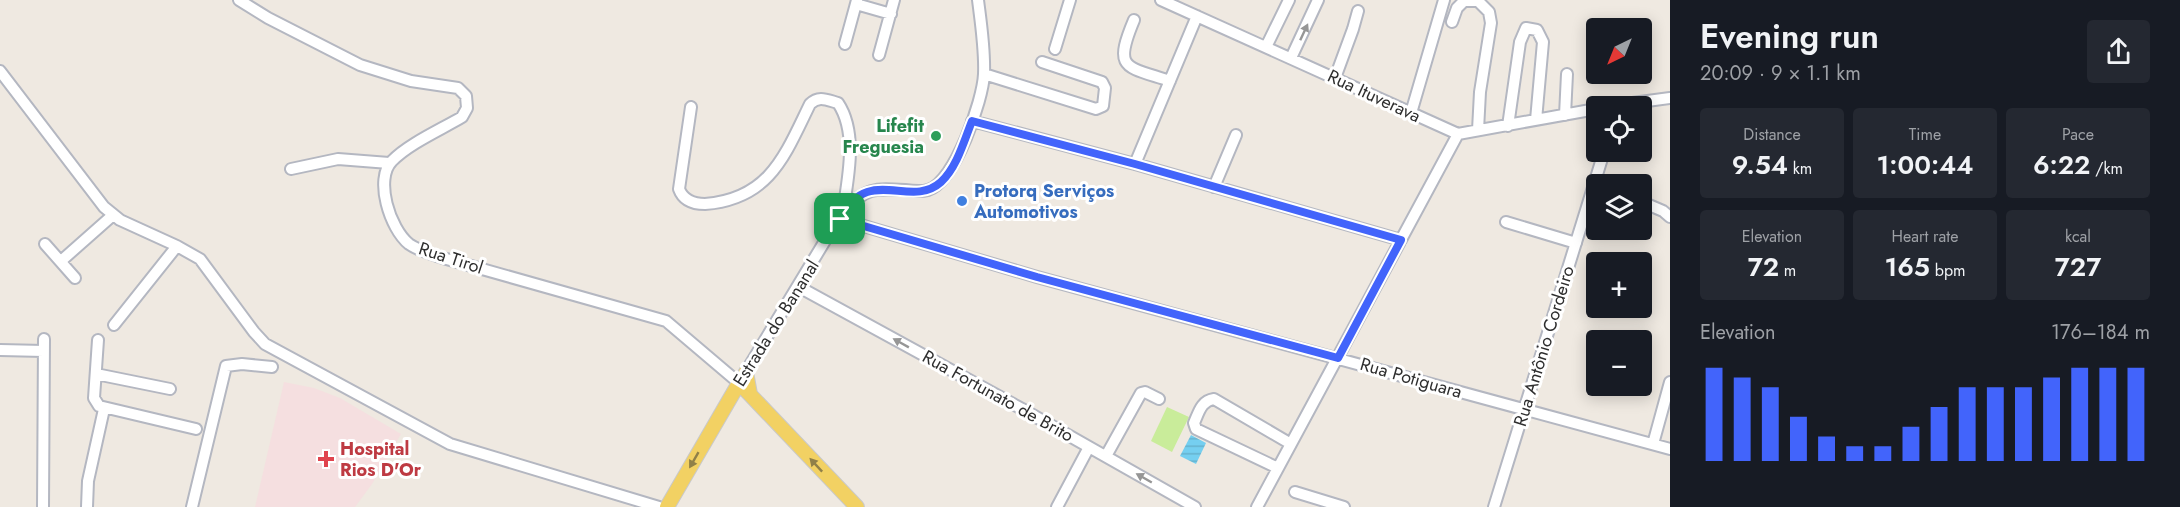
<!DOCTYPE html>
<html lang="en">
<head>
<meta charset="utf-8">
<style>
	body { margin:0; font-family:Jost,sans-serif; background:#242831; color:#f1f3f6; height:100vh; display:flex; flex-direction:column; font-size:22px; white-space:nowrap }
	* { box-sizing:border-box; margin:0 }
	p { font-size:20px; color:#9ea1a6 }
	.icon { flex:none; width:33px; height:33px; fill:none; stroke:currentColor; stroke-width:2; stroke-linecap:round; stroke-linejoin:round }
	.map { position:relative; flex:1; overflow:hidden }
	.details { display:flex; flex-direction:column; background:#171b24; width:510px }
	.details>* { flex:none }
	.needle { width:39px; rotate:223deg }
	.fabs { position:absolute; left:1586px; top:18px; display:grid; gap:12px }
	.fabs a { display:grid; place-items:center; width:66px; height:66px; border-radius:6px; background:#171b24; box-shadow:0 3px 15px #0003; font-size:30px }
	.pin { position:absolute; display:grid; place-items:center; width:51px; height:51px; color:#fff; margin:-26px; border-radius:12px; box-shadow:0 3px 9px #0006 }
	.round { display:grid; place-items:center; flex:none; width:63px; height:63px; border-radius:6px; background:#242831 }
	.summary { display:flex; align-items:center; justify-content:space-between; height:102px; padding:0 30px }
	h1 { font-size:33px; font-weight:600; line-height:45px }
	.metrics { display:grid; grid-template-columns:repeat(3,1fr); gap:9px; height:102px; padding:6px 30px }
	.metrics div { display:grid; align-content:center; border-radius:6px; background:#242831; text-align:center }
	.metrics b { font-size:26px; font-weight:600 }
	.metrics small { font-size:16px; font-weight:400 }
	.metrics p { font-size:16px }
	.chart { height:168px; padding:12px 30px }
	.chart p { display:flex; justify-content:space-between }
	.chart svg { width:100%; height:108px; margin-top:6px; stroke:#4264fb; stroke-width:6 }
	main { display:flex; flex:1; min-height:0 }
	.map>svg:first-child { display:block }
	.medical { fill:#f5dfe0 }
	.pitch { fill:#c9ec9a }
	.water { fill:url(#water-rules) }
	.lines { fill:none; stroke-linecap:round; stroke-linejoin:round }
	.minor-casing { stroke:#b4b7c1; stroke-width:14 }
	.major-casing { stroke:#c9c9c9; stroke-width:16 }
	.minor { stroke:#fff; stroke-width:10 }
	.major { stroke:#f2d163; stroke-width:14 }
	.oneway { fill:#969696 }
	.oneway2 { fill:#908048 }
	.route-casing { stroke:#fff; stroke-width:12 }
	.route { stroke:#4264fb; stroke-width:8 }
	.leisure-dot { fill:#2e9e5b; stroke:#fff; stroke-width:2 }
	.shop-dot { fill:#3f7fe0; stroke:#fff; stroke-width:2 }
	.health-dot { fill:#e0444e; stroke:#fff; stroke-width:2 }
	.labels { text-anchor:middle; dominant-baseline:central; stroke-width:6; stroke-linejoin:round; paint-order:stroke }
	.street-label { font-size:18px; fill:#2e2e2e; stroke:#fff }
	.leisure-label { font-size:18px; font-weight:bold; fill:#27864d; stroke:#fff; text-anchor:end }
	.shop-label { font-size:18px; font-weight:bold; fill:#366cbe; stroke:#fff; text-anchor:start }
	.health-label { font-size:18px; font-weight:bold; fill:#be3a42; stroke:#fff; text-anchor:start }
</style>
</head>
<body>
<main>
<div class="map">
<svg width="1670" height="507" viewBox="0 0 1670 507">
	<defs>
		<pattern id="water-rules" width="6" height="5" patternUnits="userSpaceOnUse" patternTransform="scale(1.5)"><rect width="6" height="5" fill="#75cff0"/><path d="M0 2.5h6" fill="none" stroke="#66b2ce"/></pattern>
	</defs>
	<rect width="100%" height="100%" fill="#efe9e1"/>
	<path class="medical" d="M284,382L314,388L340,398L401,434L372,484L355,507H255Z"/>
	<path class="pitch" d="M1167,407L1189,417L1172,452L1151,441Z"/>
	<path class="water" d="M1191,435L1206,443L1196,464L1180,456Z"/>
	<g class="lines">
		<defs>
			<path id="minor" d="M239,0L268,18L360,65L411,81L458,88L466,96L467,108L462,117C442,129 408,144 392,161C374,179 390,229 409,244C419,251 432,254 443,258L666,321L739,383L843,211C866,188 874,188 905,190C912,191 921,192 928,190C955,182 983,100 984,74C985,49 981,24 978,0
				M1161,0L1458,134L1596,109
				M856,4L891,14
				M1134,20C1113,70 1125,66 1170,81
				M1452,22L1457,8L1464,1H1478L1489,12L1491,23L1480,92L1478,130
				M845,44L857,0
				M1266,47L1289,0
				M1055,49L1070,0
				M879,55L894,0
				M1291,58L1318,0
				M0,71L104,207L120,220L177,246L200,259L254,332L265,344L450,444L659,507
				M984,74L1096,109L1103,106L1105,88L1102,82L1042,62
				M1335,78L1353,29L1358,11
				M1610,106L1670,98
				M691,107L679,189C683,200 693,204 705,204C770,199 785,155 810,104C819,95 827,100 838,103C858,133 848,178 843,211
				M1411,113L1444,0
				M1565,115L1567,74
				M972,121L1135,164L1401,240
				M1508,126L1520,42L1526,28L1537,30L1543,42L1536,120
				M1135,164L1197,16
				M291,169L338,159L389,163
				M1214,187L1236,135
				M1649,205L1663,211L1670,217
				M840,219L1037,277L1670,449
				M1506,222L1576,243
				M45,244L75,278
				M61,261L113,215
				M799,287L1022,409L1195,507
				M114,325L177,246
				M98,340L94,398L99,406L196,429
				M0,350L44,351
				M96,374L170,389
				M1653,444L1670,382
				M1106,456L1141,393L1145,392L1159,399
				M1278,468L1196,429L1194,423C1199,412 1201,401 1214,399L1291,444
				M1295,492L1344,507
				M43,507L44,339
				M87,507L88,481L104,409
				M192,507L226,366L242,364L272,367
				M1057,507L1089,447
				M1257,507L1458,134
				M1494,507L1604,152"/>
			<path id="major" d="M746,372L750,394
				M667,507L739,383L857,507"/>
		</defs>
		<use href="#minor" class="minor-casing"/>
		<use href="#major" class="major-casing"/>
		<use href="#minor" class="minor"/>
		<use href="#major" class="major"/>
	</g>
	<defs><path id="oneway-solid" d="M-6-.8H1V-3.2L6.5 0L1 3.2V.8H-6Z" transform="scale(1.5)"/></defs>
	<g class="oneway">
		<use href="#oneway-solid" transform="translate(1304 32) rotate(-65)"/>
		<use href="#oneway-solid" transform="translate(901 343) rotate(-151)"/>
		<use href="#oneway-solid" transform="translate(1144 478) rotate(-150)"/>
	</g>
	<g class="oneway2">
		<use href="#oneway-solid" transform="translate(694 460) rotate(120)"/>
		<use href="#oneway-solid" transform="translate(816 465) rotate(-133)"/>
	</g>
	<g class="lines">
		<defs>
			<path id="route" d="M972,121L1135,164L1401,240L1338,358L1037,277L840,219C868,163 910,210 941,182C957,167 964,141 972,121Z"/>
		</defs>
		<use href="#route" class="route-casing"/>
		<use href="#route" class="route"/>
	</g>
	<circle class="leisure-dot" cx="936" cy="136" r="6"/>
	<circle class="shop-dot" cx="962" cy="201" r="6"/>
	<path class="health-dot" d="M323 450h6v6h6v6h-6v6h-6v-6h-6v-6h6z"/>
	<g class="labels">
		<g class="street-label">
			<text transform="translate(1374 96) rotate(25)">Rua Ituverava</text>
			<text transform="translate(451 258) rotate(18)">Rua Tirol</text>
			<text transform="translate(776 323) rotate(-58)">Estrada do Bananal</text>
			<text transform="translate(1544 346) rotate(-73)">Rua Antônio Cordeiro</text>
			<text transform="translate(1411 378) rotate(16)">Rua Potiguara</text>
			<text transform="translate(998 396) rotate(29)">Rua Fortunato de Brito</text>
		</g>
		<g class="leisure-label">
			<text x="924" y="126">Lifefit<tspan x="924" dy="21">Freguesia</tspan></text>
		</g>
		<g class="shop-label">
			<text x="974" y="191">Protorq Serviços<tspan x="974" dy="21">Automotivos</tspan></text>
		</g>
		<g class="health-label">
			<text x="340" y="449">Hospital<tspan x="340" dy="21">Rios D'Or</tspan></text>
		</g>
	</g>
</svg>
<div class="fabs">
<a><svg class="needle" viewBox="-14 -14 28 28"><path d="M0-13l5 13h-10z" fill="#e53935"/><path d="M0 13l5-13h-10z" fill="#9ea1a6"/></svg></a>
<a><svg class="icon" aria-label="locate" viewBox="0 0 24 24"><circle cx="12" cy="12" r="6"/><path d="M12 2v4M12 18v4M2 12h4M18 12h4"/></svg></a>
<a><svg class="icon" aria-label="layers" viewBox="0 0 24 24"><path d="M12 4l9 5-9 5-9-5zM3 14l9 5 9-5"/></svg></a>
<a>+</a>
<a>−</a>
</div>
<div class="pin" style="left:840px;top:219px;background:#1e9e55"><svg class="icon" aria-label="arrive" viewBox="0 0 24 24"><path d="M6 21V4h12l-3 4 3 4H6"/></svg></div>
</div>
<section class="details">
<div class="summary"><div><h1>Evening run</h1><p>20:09 · 9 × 1.1 km</p></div><a class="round"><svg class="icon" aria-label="share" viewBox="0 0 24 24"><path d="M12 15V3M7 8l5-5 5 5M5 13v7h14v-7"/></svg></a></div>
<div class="metrics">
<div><p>Distance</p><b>9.54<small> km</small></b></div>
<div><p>Time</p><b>1:00:44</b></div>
<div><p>Pace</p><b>6:22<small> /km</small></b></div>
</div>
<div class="metrics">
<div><p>Elevation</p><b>72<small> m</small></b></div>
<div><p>Heart rate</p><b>165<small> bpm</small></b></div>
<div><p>kcal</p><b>727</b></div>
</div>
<div class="chart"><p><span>Elevation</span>176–184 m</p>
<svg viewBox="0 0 160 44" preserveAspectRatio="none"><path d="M5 44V6M15 44V10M25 44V14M35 44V26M45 44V34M55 44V38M65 44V38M75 44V30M85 44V22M95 44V14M105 44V14M115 44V14M125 44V10M135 44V6M145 44V6M155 44V6"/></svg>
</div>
</section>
</main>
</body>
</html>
